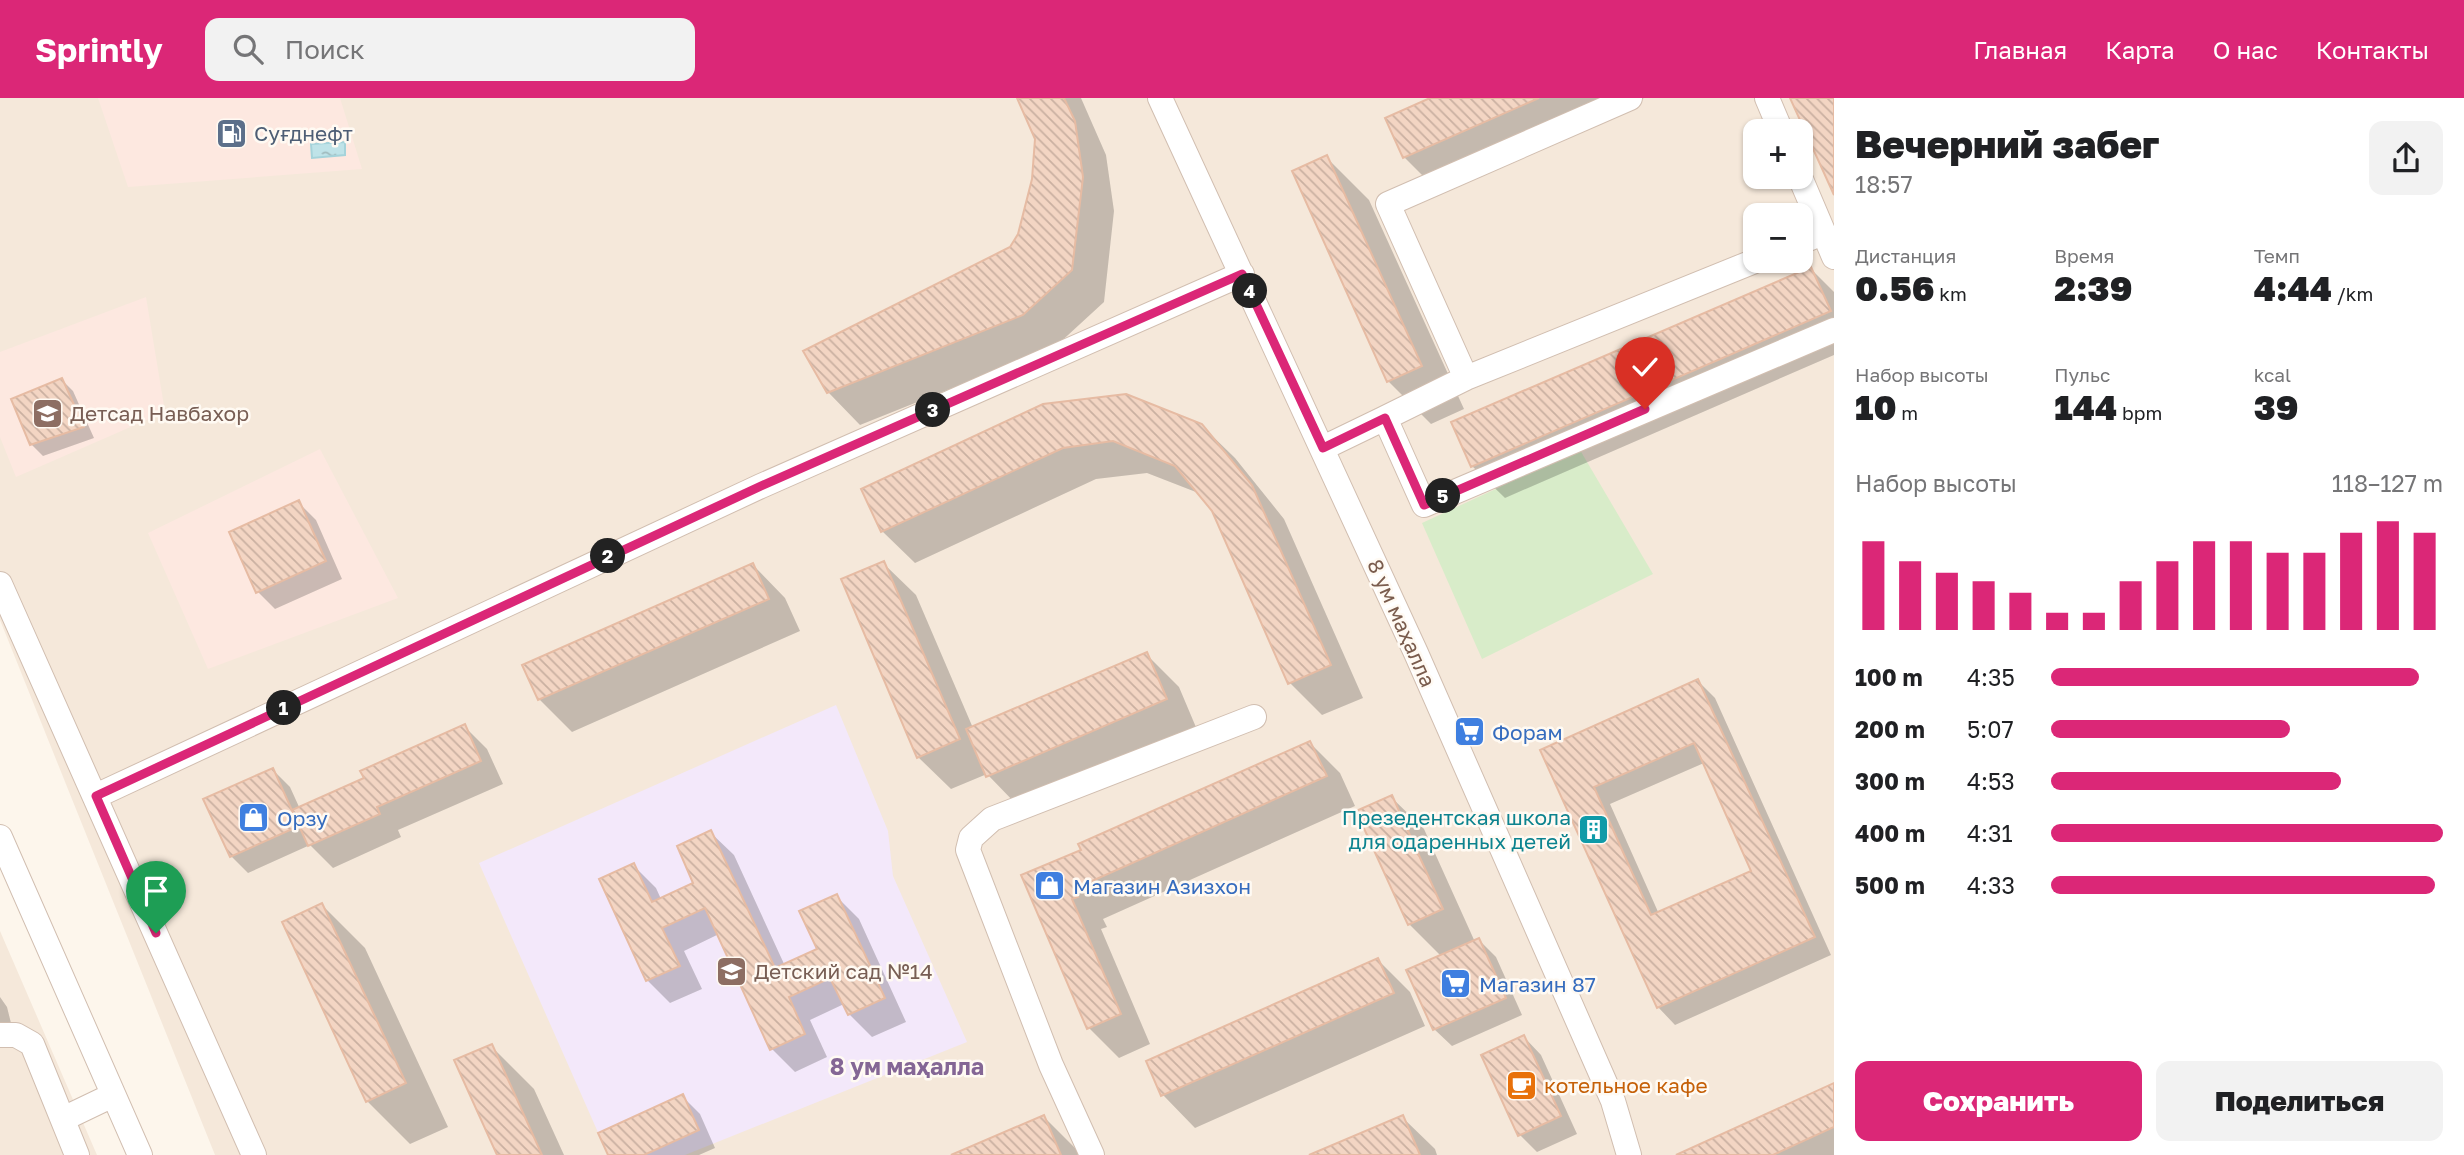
<!DOCTYPE html>
<html lang="ru">
<head>
<meta charset="utf-8">
<style>
	body { margin:0; font-family:"Golos Text",sans-serif; background:#f2f2f2; color:#202124; height:100vh; display:flex; flex-direction:column; font-size:26px; white-space:nowrap }
	* { box-sizing:border-box; margin:0 }
	p { font-size:23px; color:#757577 }
	.icon { flex:none; width:38px; height:38px; fill:none; stroke:currentColor; stroke-width:2; stroke-linecap:round; stroke-linejoin:round }
	.map { position:relative; flex:1; overflow:hidden }
	.drawer { display:flex; flex-direction:column; background:#fff; width:630px }
	.drawer>* { flex:none }
	.controls { position:absolute; left:1743px; top:21px; display:grid; gap:14px }
	.controls a { display:grid; place-items:center; width:70px; height:70px; border-radius:14px; background:#fff; box-shadow:0 2px 5px #0004; font-size:35px }
	.pin { position:absolute; display:grid; place-items:center; width:60px; height:60px; color:#fff; margin:-72px -30px; border-radius:50% 50% 50% 0; rotate:-45deg; box-shadow:0 0 7px #0007 }
	.pin .icon { rotate:45deg }
	.km { position:absolute; width:35px; height:35px; margin:-18px; border-radius:50%; background:#222; color:#fff; font-size:19px; line-height:35px; text-align:center }
	.round { display:grid; place-items:center; flex:none; width:74px; height:74px; border-radius:14px; background:#f2f2f2 }
	.head { display:flex; align-items:center; justify-content:space-between; height:119px; padding:0 21px }
	h1 { font-size:38px; font-weight:800; line-height:52px }
	.figures { display:grid; grid-template-columns:repeat(3,1fr); gap:10px; height:119px; padding:7px 21px }
	.figures div { display:grid; align-content:center }
	.figures b { font-size:35px; font-weight:800 }
	.figures small { font-size:19px; font-weight:400 }
	.figures p { font-size:19px }
	.chart { height:196px; padding:14px 21px }
	.chart p { display:flex; justify-content:space-between }
	.chart svg { width:100%; height:126px; margin-top:7px; stroke:#db2777; stroke-width:6 }
	.primary-button { display:flex; gap:14px; margin-top:auto; padding:14px 21px }
	.primary-button a { flex:1; height:80px; border-radius:14px; background:#db2777; color:#fff; font-size:28px; font-weight:800; line-height:80px; text-align:center }
	.primary-button a+a { background:#f2f2f2; color:#202124 }
	ul { padding:0 21px; list-style:none; font-size:23px }
	li { display:grid; grid-template-columns:112px 84px 1fr; align-items:center; height:52px }
	li i { height:18px; border-radius:9px; background:#db2777 }
	header { display:flex; align-items:center; gap:42px; box-sizing:border-box; height:98px; padding:0 35px; background:#db2777; color:#fff }
	header strong { font-size:33px }
	nav { display:flex; gap:38px; margin-inline-start:auto; font-size:24px }
	.search { width:490px; height:63px; background:#f2f2f2; display:flex; align-items:center; gap:18px; box-sizing:border-box; padding:0 24px; border-radius:14px; color:#757577; font-size:26px }
	main { display:flex; flex:1; min-height:0 }
	.map>svg:first-child { display:block }
	.residential { fill:#f5e8da; fill-rule:evenodd }
	.commercial { fill:#fde8e0 }
	.education { fill:#f3e8fa }
	.green { fill:#d8ecc9 }
	.water { fill:url(#water-ripples); stroke:#a5d3da; stroke-width:2 }
	.shadow { fill:#0003; fill-rule:evenodd }
	.building { fill:url(#building-back-hatch); stroke:#e6bba3; stroke-width:2; fill-rule:evenodd }
	.lines { fill:none; stroke-linecap:round; stroke-linejoin:round }
	.minor-casing { stroke:#d1beb0; stroke-width:26 }
	.minor { stroke:#fff; stroke-width:24 }
	.route-casing { stroke:#fff; stroke-width:14 }
	.route { stroke:#db2777; stroke-width:9 }
	.labels { text-anchor:middle; dominant-baseline:central; stroke-width:5; stroke-linejoin:round; paint-order:stroke }
	.service-label { font-size:21px; fill:#4e5e75; stroke:#fffaf3; text-anchor:start }
	.education-label { font-size:21px; fill:#785e54; stroke:#fffaf3; text-anchor:start }
	.street-label { font-size:21px; fill:#7a5c4d; stroke:#fffaf3 }
	.shop-label { font-size:21px; fill:#366cbe; stroke:#fffaf3; text-anchor:start }
	.culture-label { font-size:21px; fill:#0d838f; stroke:#fffaf3; text-anchor:end }
	.food-label { font-size:21px; fill:#c56008; stroke:#fffaf3; text-anchor:start }
	.neighbourhood-label { font-size:23px; font-weight:bold; fill:#846695; stroke:#fffaf3 }
</style>
</head>
<body>
<header>
<strong>Sprintly</strong>
<div class="search"><svg class="icon" aria-label="search" viewBox="0 0 24 24"><circle cx="10" cy="10" r="6"/><path d="M15 15l6 6"/></svg>Поиск</div>
<nav><a>Главная</a><a>Карта</a><a>О нас</a><a>Контакты</a></nav>
</header>
<main>
<div class="map">
<svg width="1834" height="1057" viewBox="0 0 1834 1057">
	<defs>
		<pattern id="water-ripples" width="26" height="14" patternUnits="userSpaceOnUse" patternTransform="scale(1.75)"><rect width="26" height="14" fill="#bfe3e8"/><path d="M2 4q2-2 4 0t4 0M15 11q2-2 4 0t4 0" fill="none" stroke="#a0bbbe"/></pattern>
		<pattern id="building-back-hatch" width="6" height="6" patternUnits="userSpaceOnUse" patternTransform="scale(1.75)"><rect width="6" height="6" fill="#f3d5c3"/><path d="M-1 5l2 2M0 0l6 6M5-1l2 2" fill="none" stroke="#cab0a1"/></pattern>
	</defs>
	<rect width="100%" height="100%" fill="#fdf6ec"/>
	<path class="residential" d="M0,0H1834V1057H215L0,522ZM1755,33H1801V79H1755ZM1755,117H1801V163H1755Z
		M0,833L97,1057H0Z"/>
	<path class="commercial" d="M98,0H340L362,71L128,89Z
		M146,199L165,314L16,379L0,339V254Z
		M320,351L398,500L208,571L148,435Z"/>
	<path class="education" d="M836,607L888,733L893,778L967,944L685,1057H608L479,765Z"/>
	<path class="green" d="M1580,352L1653,476L1482,561L1422,425Z"/>
	<path class="water" d="M345,44V57L312,60L311,46Z"/>
	<path class="shadow" d="M1019,0H1081L1106,57L1114,113L1104,204L1055,249L860,327L828,294L1012,150L1020,137L1034,82L1037,40Z
		M1435,0H1644L1437,92L1404,59Z
		M1326,59L1369,102L1464,311L1431,326L1388,283Z
		M1811,171L1834,194V257L1505,400L1472,368Z
		M62,282L73,293L94,340L43,358L31,346Z
		M1044,308L1201,327L1235,360L1284,421L1363,600L1322,617L1290,585L1213,412L1201,396L1147,375L1096,381L915,465L882,433Z
		M299,405L316,422L342,481L275,511L258,494Z
		M883,465L916,497L973,630L1146,556L1179,589L1198,634L1020,710L987,676L951,691L918,659Z
		M753,467L785,500L800,533L572,634L539,601L524,568Z
		M1698,583L1715,600L1831,857L1675,927L1658,909L1542,653ZM1704,665L1753,774L1659,816L1610,706Z
		M464,628L487,651L503,686L398,732L401,739L333,770L310,747L248,775L231,758L273,672L290,689L300,711L366,681Z
		M1310,645L1340,675L1355,708L1103,821L1107,829L1101,831L1150,946L1119,960L1089,930L1024,778L1083,753Z
		M1391,699L1424,731L1475,844L1479,842L1496,859L1522,917L1452,948L1434,931L1441,858L1409,826Z
		M711,735L734,757L785,868L819,852L836,798L859,821L906,924L872,939L849,916L844,906L810,922L827,959L795,974L772,951L719,836L684,853L702,891L670,905L647,882L633,767L656,790L661,801L696,785Z
		M322,807L365,850L448,1029L410,1046L367,1003Z
		M1378,862L1410,894L1425,928L1195,1030L1163,997L1148,964Z
		M0,899L7,909L13,933L0,936Z
		M1524,939L1541,957L1577,1036L1537,1054L1520,1037Z
		M491,948L534,991L564,1057H499Z
		M1834,986V1057H1701Z
		M683,999L700,1016L715,1050L699,1057H610Z
		M1044,1019L1076,1051L1078,1057H955Z
		M1402,1019L1435,1051L1437,1057H1314Z"/>
	<path class="building" d="M1017,0H1064L1075,23L1083,79L1072,172L1023,217L827,295L803,253L1010,149L1018,136L1032,81L1035,41Z
		M1430,0H1539L1403,60L1385,20Z
		M1790,0H1834V97Z
		M1327,57L1422,268L1387,284L1292,73Z
		M1811,169L1831,213L1471,369L1451,324Z
		M62,280L84,329L30,347L11,301Z
		M1126,296L1202,326L1252,387L1331,567L1288,586L1212,413L1175,368L1113,343L1063,350L881,434L861,391L1043,306Z
		M299,402L326,463L256,495L229,434Z
		M884,463L960,641L917,660L841,481Z
		M753,465L769,501L538,602L522,567Z
		M1147,554L1167,601L986,679L966,631Z
		M1698,581L1815,839L1657,910L1540,652ZM1694,645L1751,773L1651,817L1594,689Z
		M465,626L481,663L377,709L380,716L308,748L292,712L364,680L360,673Z
		M1310,643L1327,678L1074,791L1078,799L1072,801L1121,916L1087,931L1021,777L1081,752L1078,746Z
		M273,670L299,728L230,759L203,701Z
		M1392,697L1443,811L1408,827L1356,713Z
		M711,732L775,870L817,851L799,813L837,796L885,900L848,917L830,880L789,899L805,936L770,952L705,810L662,830L680,868L646,883L599,781L634,765L652,804L693,785L677,748Z
		M322,805L406,985L366,1004L282,824Z
		M1479,840L1506,900L1433,932L1406,872Z
		M1378,860L1394,895L1161,998L1146,963Z
		M1524,937L1561,1018L1518,1038L1481,957Z
		M492,946L542,1057H497L454,962Z
		M1834,985V1029L1773,1057H1676Z
		M683,996L699,1032L644,1057H608L598,1035Z
		M1044,1017L1061,1057H951Z
		M1403,1017L1420,1057H1309Z"/>
	<g class="lines">
		<defs>
			<path id="minor" d="M1160,0L1416,555L1613,1003L1629,1057
				M1630,0L1388,106L1466,280L1755,163
				M1767,0L1781,33
				M1800,79L1834,159
				M1801,144L1823,135
				M1385,320L1466,280
				M1323,350L1385,320L1424,407L1834,232
				M0,486L254,1057
				M96,698L761,388L1242,176
				M0,739L140,1057
				M0,937H16L32,946L77,1057
				M63,1021L113,997
				M1092,1057L1051,967L968,752L971,740L992,721L1254,619"/>
		</defs>
		<use href="#minor" class="minor-casing"/>
		<use href="#minor" class="minor"/>
	</g>
	<g class="lines">
		<defs>
			<path id="route" d="M156,835L96,698L761,388L1242,176L1323,350L1385,320L1424,407L1645,311"/>
		</defs>
		<use href="#route" class="route-casing"/>
		<use href="#route" class="route"/>
	</g>
	<defs>
		<symbol id="fuel-square" viewBox="-11 -11 22 22"><rect x="-9" y="-9" width="18" height="18" rx="4" fill="#5c6f8a" stroke="#fffaf3"/><path d="M-5.5-6h7V0h2V4h1.3V-2.5L3-4.5l.8-.8L6-3V5H2.5V1h-1V6h-7ZM-4.2-4.7v3.2H.2V-4.7Z" fill="#fff"/></symbol>
		<symbol id="school-square" viewBox="-11 -11 22 22"><rect x="-9" y="-9" width="18" height="18" rx="4" fill="#8d6e63" stroke="#fffaf3"/><path d="M0-5L7-2L0 1L-7-2ZM-4 1L0 2.5L4 1V4Q0 6-4 4Z" fill="#fff"/></symbol>
		<symbol id="supermarket-square" viewBox="-11 -11 22 22"><rect x="-9" y="-9" width="18" height="18" rx="4" fill="#3f7fe0" stroke="#fffaf3"/><path d="M-6-5.5h2.5l.6 2H6L4.5 2H-2.5L-4.4-4H-6ZM-1.5 3.2a1.3 1.3 0 1 0 .1 0ZM3 3.2a1.3 1.3 0 1 0 .1 0Z" fill="#fff"/></symbol>
		<symbol id="shop-square" viewBox="-11 -11 22 22"><rect x="-9" y="-9" width="18" height="18" rx="4" fill="#3f7fe0" stroke="#fffaf3"/><path d="M-5-2.5h2.3a2.7 3.5 0 0 1 5.4 0H5L5.5 6h-11ZM-1.5-2.5h3a1.5 2.3 0 0 0-3 0Z" fill="#fff"/></symbol>
		<symbol id="building-square" viewBox="-11 -11 22 22"><rect x="-9" y="-9" width="18" height="18" rx="4" fill="#0f9aa8" stroke="#fffaf3"/><path d="M-4-6H4V6H1V3H-1V6H-4ZM-2.5-4.3h1.7v1.8h-1.7ZM.8-4.3h1.7v1.8H.8ZM-2.5-1h1.7V.8h-1.7ZM.8-1h1.7V.8H.8Z" fill="#fff"/></symbol>
		<symbol id="cafe-square" viewBox="-11 -11 22 22"><rect x="-9" y="-9" width="18" height="18" rx="4" fill="#e8710a" stroke="#fffaf3"/><path d="M-5.5-4.5H6V0H3Q3 3.5 0 3.5H-2.5Q-5.5 3.5-5.5 0ZM3-3.2v2h1.7v-2ZM-6 4.5H4V6H-6Z" fill="#fff"/></symbol>
	</defs>
	<g fill-rule="evenodd">
		<use href="#fuel-square" x="214" y="18" width="35" height="35"/>
		<use href="#school-square" x="30" y="298" width="35" height="35"/>
		<use href="#supermarket-square" x="1452" y="616" width="35" height="35"/>
		<use href="#shop-square" x="236" y="702" width="35" height="35"/>
		<use href="#building-square" x="1576" y="714" width="35" height="35"/>
		<use href="#shop-square" x="1032" y="770" width="35" height="35"/>
		<use href="#school-square" x="714" y="856" width="35" height="35"/>
		<use href="#supermarket-square" x="1438" y="868" width="35" height="35"/>
		<use href="#cafe-square" x="1504" y="970" width="35" height="35"/>
	</g>
	<g class="labels">
		<g class="service-label">
			<text x="254" y="35">Суғднефт</text>
		</g>
		<g class="education-label">
			<text x="70" y="315">Детсад Навбахор</text>
			<text x="754" y="873">Детский сад №14</text>
		</g>
		<g class="street-label">
			<text transform="translate(1402 525) rotate(66)">8 ум маҳалла</text>
		</g>
		<g class="shop-label">
			<text x="1492" y="634">Форам</text>
			<text x="277" y="720">Орзу</text>
			<text x="1073" y="788">Магазин Азизхон</text>
			<text x="1479" y="886">Магазин 87</text>
		</g>
		<g class="culture-label">
			<text x="1571" y="719">Презедентская школа<tspan x="1571" dy="24">для одаренных детей</tspan></text>
		</g>
		<g class="food-label">
			<text x="1544" y="987">котельное кафе</text>
		</g>
		<g class="neighbourhood-label">
			<text x="907" y="968">8 ум маҳалла</text>
		</g>
	</g>
</svg>
<div class="controls">
<a>+</a>
<a>−</a>
</div>
<div class="pin" style="left:156px;top:835px;background:#1e9e55"><svg class="icon" aria-label="arrive" viewBox="0 0 24 24"><path d="M6 21V4h12l-3 4 3 4H6"/></svg></div>
<div class="pin" style="left:1645px;top:311px;background:#d93025"><svg class="icon" aria-label="check" viewBox="0 0 24 24"><path d="M5 12l5 5 9-10"/></svg></div>
<b class="km" style="left:284px;top:610px">1</b>
<b class="km" style="left:608px;top:458px">2</b>
<b class="km" style="left:933px;top:312px">3</b>
<b class="km" style="left:1250px;top:193px">4</b>
<b class="km" style="left:1443px;top:398px">5</b>
</div>
<section class="drawer">
<div class="head"><div><h1>Вечерний забег</h1><p>18:57</p></div><a class="round"><svg class="icon" aria-label="share" viewBox="0 0 24 24"><path d="M12 15V3M7 8l5-5 5 5M5 13v7h14v-7"/></svg></a></div>
<div class="figures">
<div><p>Дистанция</p><b>0.56<small> km</small></b></div>
<div><p>Время</p><b>2:39</b></div>
<div><p>Темп</p><b>4:44<small> /km</small></b></div>
</div>
<div class="figures">
<div><p>Набор высоты</p><b>10<small> m</small></b></div>
<div><p>Пульс</p><b>144<small> bpm</small></b></div>
<div><p>kcal</p><b>39</b></div>
</div>
<div class="chart"><p><span>Набор высоты</span>118–127 m</p>
<svg viewBox="0 0 160 44" preserveAspectRatio="none"><path d="M5 44V13M15 44V20M25 44V24M35 44V27M45 44V31M55 44V38M65 44V38M75 44V27M85 44V20M95 44V13M105 44V13M115 44V17M125 44V17M135 44V10M145 44V6M155 44V10"/></svg>
</div>
<ul>
<li><b>100 m</b>4:35<i style="width:94%"></i></li>
<li><b>200 m</b>5:07<i style="width:61%"></i></li>
<li><b>300 m</b>4:53<i style="width:74%"></i></li>
<li><b>400 m</b>4:31<i style="width:100%"></i></li>
<li><b>500 m</b>4:33<i style="width:98%"></i></li>
</ul>
<div class="primary-button"><a>Сохранить</a><a>Поделиться</a></div>
</section>
</main>
</body>
</html>
